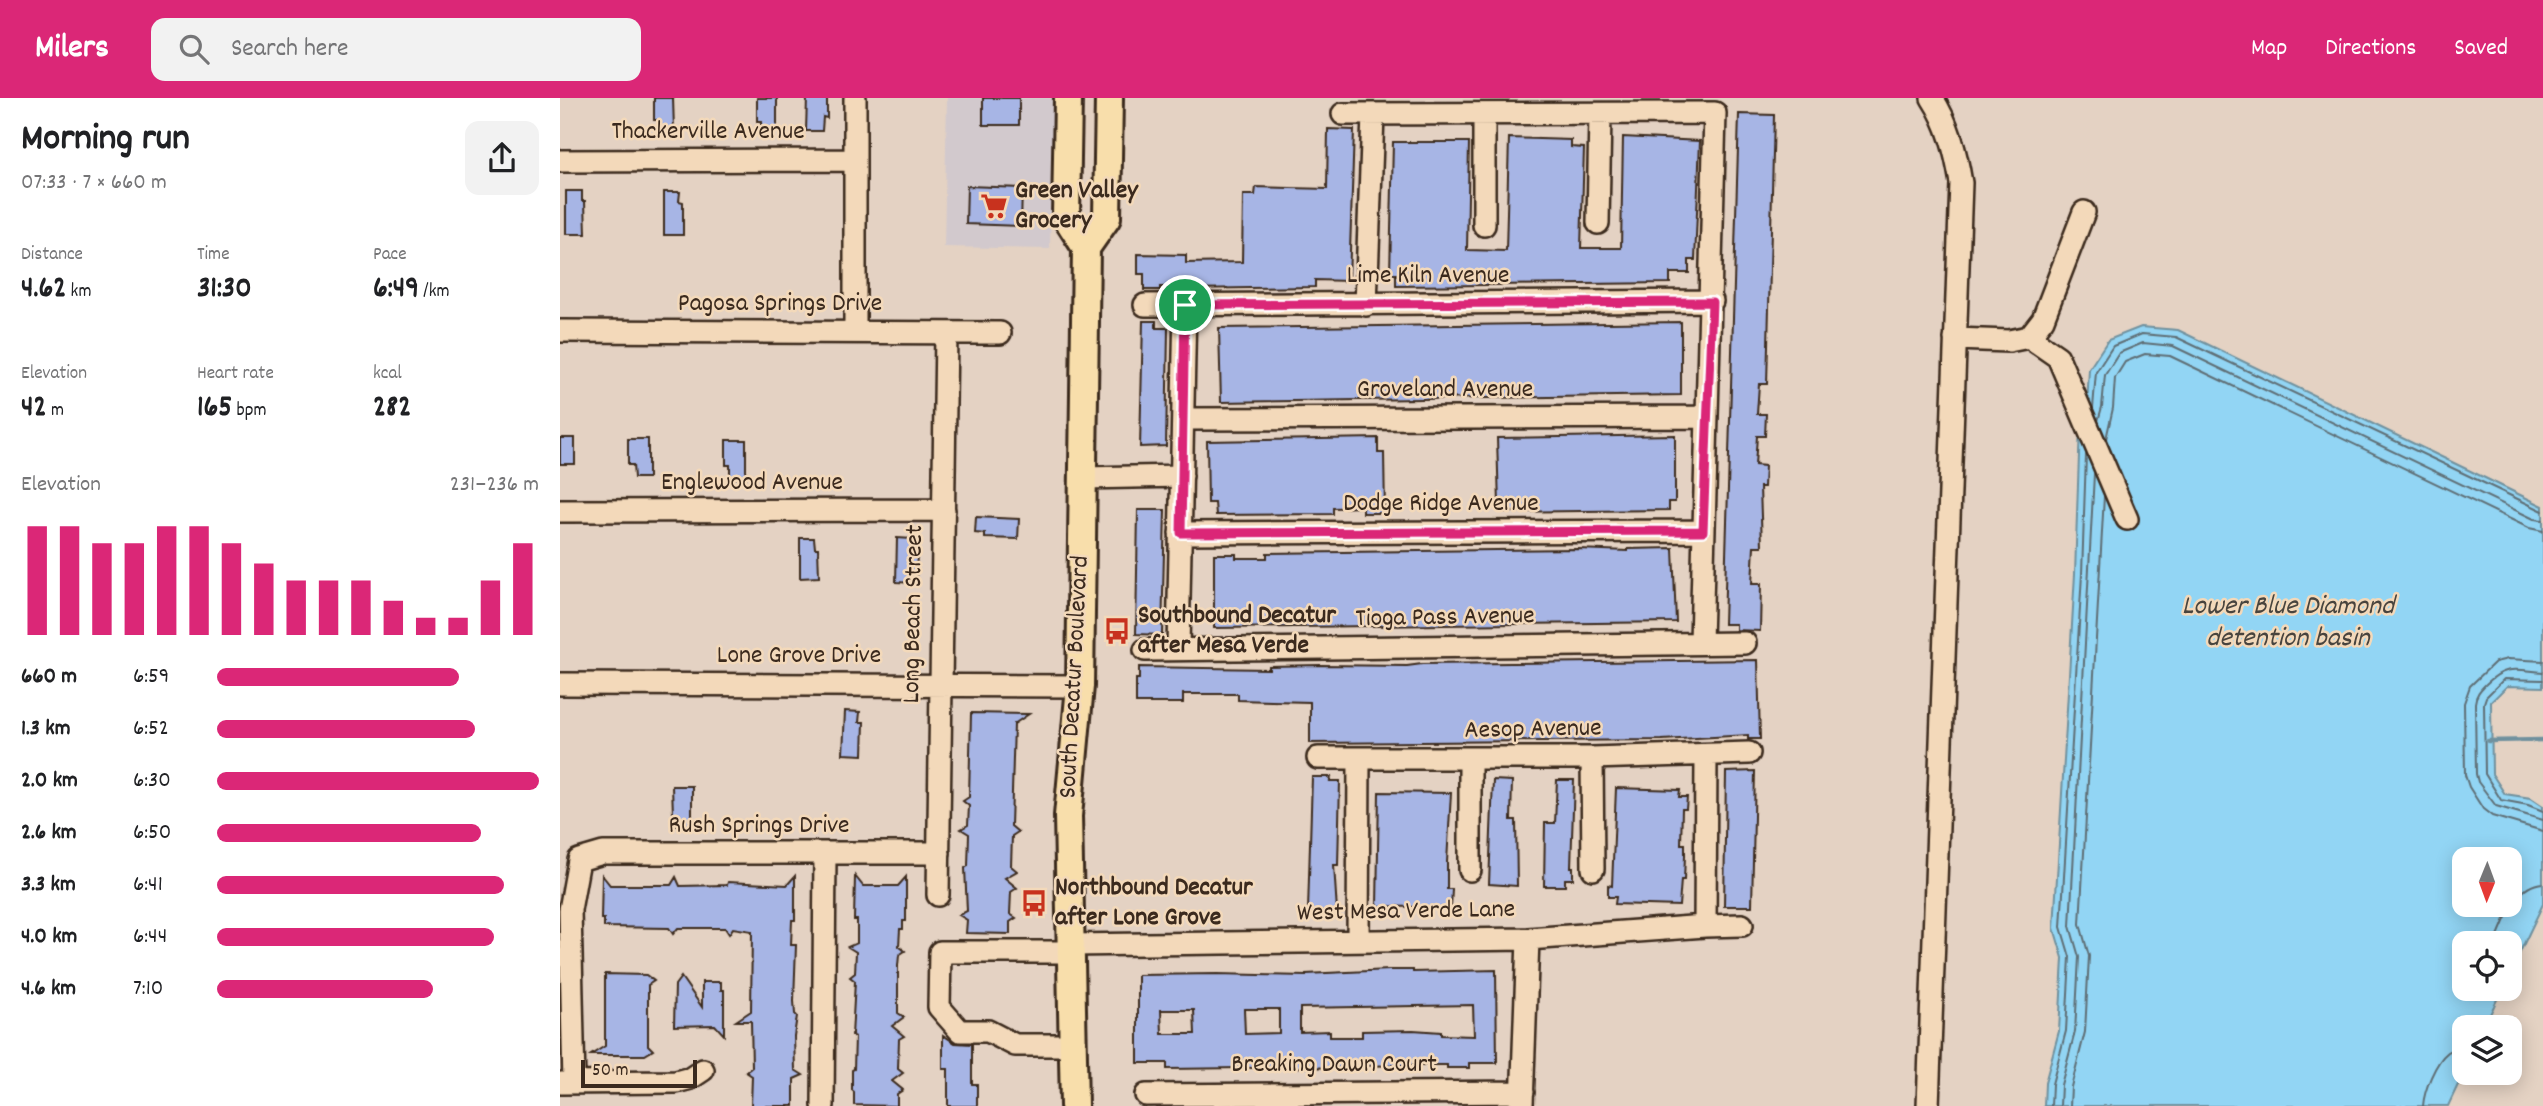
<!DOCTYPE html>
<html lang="en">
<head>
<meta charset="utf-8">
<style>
	body { margin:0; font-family:Dekko,sans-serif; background:#f2f2f2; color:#202124; height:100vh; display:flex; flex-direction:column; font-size:26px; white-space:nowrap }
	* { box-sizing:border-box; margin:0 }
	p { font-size:23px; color:#757577 }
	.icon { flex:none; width:38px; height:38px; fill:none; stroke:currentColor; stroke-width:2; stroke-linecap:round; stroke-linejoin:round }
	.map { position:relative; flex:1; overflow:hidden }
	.details { display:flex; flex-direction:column; background:#fff; width:560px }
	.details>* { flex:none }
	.needle { width:46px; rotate:181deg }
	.fabs { position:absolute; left:1892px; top:749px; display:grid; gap:14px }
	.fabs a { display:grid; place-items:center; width:70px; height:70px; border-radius:14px; background:#fff; box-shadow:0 4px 18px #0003; font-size:35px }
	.scale { position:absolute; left:21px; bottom:18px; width:116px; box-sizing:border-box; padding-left:7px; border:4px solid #3b2a1e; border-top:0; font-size:19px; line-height:24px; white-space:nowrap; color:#3b2a1e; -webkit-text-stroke:5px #f3d9ba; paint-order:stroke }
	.pin { position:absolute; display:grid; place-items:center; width:60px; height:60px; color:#fff; margin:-30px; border:4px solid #fff; border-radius:50%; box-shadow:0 2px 7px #0007 }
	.round { display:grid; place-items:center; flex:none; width:74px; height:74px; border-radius:14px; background:#f2f2f2 }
	.overview { display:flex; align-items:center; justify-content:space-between; height:119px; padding:0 21px }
	h1 { font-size:38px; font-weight:800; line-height:52px }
	.figures { display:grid; grid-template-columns:repeat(3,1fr); gap:10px; height:119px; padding:7px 21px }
	.figures div { display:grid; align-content:center }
	.figures b { font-size:30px; font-weight:800 }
	.figures small { font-size:19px; font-weight:400 }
	.figures p { font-size:19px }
	.chart { height:196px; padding:14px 21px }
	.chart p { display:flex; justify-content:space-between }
	.chart svg { width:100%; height:126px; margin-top:7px; stroke:#db2777; stroke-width:6 }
	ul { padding:0 21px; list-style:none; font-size:23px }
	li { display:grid; grid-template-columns:112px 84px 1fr; align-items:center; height:52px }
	li i { height:18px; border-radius:9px; background:#db2777 }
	header { display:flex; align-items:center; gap:42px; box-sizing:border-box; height:98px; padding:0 35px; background:#db2777; color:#fff }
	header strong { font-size:33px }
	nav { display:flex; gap:38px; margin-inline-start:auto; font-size:24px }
	.search { width:490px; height:63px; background:#f2f2f2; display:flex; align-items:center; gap:18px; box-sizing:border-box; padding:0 24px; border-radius:14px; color:#757577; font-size:26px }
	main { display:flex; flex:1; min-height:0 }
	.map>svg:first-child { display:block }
	.built { fill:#d2c9cd }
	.water { fill:#92d5f4; stroke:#6f919e; stroke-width:2; fill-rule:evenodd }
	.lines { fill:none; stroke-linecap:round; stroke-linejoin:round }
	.shore { stroke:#5e6e74; stroke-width:2 }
	.stream { stroke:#6f919e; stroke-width:4.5 }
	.building { fill:#a7b5e5; stroke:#3b2a1e; stroke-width:2; fill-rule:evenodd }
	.minor-casing { stroke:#3b2a1e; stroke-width:26 }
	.major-casing { stroke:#3b2a1e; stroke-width:32 }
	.minor { stroke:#f3d9ba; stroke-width:21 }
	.major { stroke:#f8deab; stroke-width:26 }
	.route-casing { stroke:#fff; stroke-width:14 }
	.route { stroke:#db2777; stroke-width:9 }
	.labels { text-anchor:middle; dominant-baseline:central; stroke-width:5; stroke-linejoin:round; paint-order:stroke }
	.street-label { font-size:26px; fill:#3b2a1e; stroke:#f3d9ba }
	.poi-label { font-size:26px; font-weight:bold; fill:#3b2a1e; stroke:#f3d9ba; text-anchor:start }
	.water-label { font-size:28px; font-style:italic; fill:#48443e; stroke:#f3d9ba }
</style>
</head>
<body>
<header>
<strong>Milers</strong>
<div class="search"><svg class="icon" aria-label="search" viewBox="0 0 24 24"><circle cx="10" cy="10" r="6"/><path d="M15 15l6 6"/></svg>Search here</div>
<nav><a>Map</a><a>Directions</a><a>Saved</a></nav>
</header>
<main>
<section class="details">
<div class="overview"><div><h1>Morning run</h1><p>07:33 · 7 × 660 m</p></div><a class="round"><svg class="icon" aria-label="share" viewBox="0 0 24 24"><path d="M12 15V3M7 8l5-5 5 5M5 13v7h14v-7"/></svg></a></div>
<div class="figures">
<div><p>Distance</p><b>4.62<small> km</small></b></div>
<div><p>Time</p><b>31:30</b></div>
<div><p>Pace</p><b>6:49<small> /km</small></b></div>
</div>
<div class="figures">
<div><p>Elevation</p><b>42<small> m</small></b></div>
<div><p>Heart rate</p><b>165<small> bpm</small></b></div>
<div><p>kcal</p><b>282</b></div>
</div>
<div class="chart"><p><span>Elevation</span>231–236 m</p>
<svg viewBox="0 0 160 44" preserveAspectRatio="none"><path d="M5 44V6M15 44V6M25 44V12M35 44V12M45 44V6M55 44V6M65 44V12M75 44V19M85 44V25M95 44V25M105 44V25M115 44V32M125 44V38M135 44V38M145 44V25M155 44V12"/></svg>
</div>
<ul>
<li><b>660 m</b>6:59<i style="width:75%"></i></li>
<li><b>1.3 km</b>6:52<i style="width:80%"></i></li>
<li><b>2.0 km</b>6:30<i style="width:100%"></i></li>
<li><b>2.6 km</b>6:50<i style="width:82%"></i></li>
<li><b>3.3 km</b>6:41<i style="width:89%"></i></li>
<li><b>4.0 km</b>6:44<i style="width:86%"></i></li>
<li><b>4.6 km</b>7:10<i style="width:67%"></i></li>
</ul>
</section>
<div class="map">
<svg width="1983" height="1008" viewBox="0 0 1983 1008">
	<rect width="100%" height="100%" fill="#e4d2c3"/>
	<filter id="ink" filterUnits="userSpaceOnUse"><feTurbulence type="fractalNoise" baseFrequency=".0143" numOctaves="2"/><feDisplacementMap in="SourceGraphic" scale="14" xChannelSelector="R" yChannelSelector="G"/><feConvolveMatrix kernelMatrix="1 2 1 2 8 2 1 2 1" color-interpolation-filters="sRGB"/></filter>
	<g filter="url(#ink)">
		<path class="built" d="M387,0H493L490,151L384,149Z"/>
		<path class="water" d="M1581,229L1618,232L1983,408V589L1947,588L1931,604L1932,676L1945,696L1971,700L1983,708V806L1950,875V845H1904V891H1942L1924,929H1904V974L1888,1008H1484L1485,985L1499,933L1503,860L1494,830L1515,476L1520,327L1527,308L1529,271L1548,242ZM1904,761H1950V807H1904Z"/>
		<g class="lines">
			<path class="shore" d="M1533,310L1536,274L1553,248L1582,236L1616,239L1983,413
				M1538,323L1542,309L1545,277L1559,255L1583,245L1613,248L1974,421L1983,422
				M1546,341L1553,310L1555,280L1565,264L1585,256L1610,258L1969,430L1983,433
				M1983,563L1948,561L1935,564L1910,588L1904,605L1905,677L1909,689L1923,711L1932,718L1983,733
				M1983,574C1957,572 1946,566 1926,586C1920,592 1916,596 1915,605L1916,676L1918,684L1936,708L1983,722
				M1983,582L1944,581L1926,599L1924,605L1925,676L1941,702L1968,707L1983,713
				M1935,845C1945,823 1954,787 1983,785
				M1491,1008L1492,986L1506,933L1510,859L1501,829L1522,476L1526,357
				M1500,1008L1501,987L1515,934L1519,859L1510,828L1534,376
				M1510,1008L1511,989L1525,934L1529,858L1520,826L1544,398
				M1863,1008C1864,993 1875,964 1888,954C1893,951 1899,949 1904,947"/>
			<path class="stream" d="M1928,643L1983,642"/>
		</g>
		<path class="building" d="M94,0H113L114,32H98V22H94Z
			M197,0H217V33H201V24H197Z
			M247,0H267V20L263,19L262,33H246Z
			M423,0H459V27H423Z
			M1179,16L1214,17L1207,286H1199L1197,316H1206L1205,338H1197L1195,367L1205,368L1204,389H1200L1202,448H1194L1192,486H1201L1200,533L1176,532V526H1164Z
			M768,31L794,32L789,183L755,182V189L630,191V189H600V192H584V176H578V156L626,157V165L682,164L683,97H695L696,89L767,91Z
			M1063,39L1140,43L1135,162H1129V175H1110V185L836,188V176H830L833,44H909L907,152L946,153L949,40L1011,42V49L1024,50L1021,150H1061Z
			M407,88L462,90L461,128L406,126Z
			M6,93H22V103H25L26,136H6Z
			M104,94H120L119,103L123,104V137H104Z
			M583,223H596V230H608L606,348L580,349Z
			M1121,224V297L661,304L659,230Z
			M1115,337V404H1109V412L943,414V407H939L937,340Z
			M0,340H15V366H0Z
			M818,340V355H824L825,415H803V409L773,410V416L656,417L655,405H648L647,343Z
			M68,341H88V380H74L73,367H68Z
			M166,342H186V380H170V367H166Z
			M578,412H605L602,537L576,536Z
			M416,419L459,421L458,441L425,440V436L415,435Z
			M240,440H254L255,450H258L259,479L240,480Z
			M337,440L352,441V450L357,451L356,485L336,484Z
			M1113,450L1116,524L654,530V456H676V460H707V455L1018,451L1068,453V451Z
			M1198,562L1200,641H1188V637L1102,642L750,645V604L678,602V596H623V605H576V581H579V569L709,571V568L761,567L847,568L862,566Z
			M285,613L300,614L299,624H304L303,657L283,656Z
			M411,615L469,616L454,626L451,728L458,734L452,738L451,768L457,773L445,780L457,790L451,794L450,816L456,820L450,824V836L406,835L407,822L399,817L407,813L405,770L408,768L409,736L401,731L408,727L409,708L403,703L409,699Z
			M1195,673L1192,808H1164L1166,674Z
			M752,679H771L770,683H780L778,767H774L777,813H748Z
			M933,682L952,683L951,722H956L957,788L929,786Z
			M997,682H1014L1011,769H1013V781H1005V788H984L985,725H995Z
			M112,688H132V727H117V716H113Z
			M1056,690L1120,692L1119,699H1127L1126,711H1122L1121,746H1125V758L1124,782H1121L1119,808L1055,806L1056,799H1048V787L1052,788Z
			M819,694L891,695L887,764V791H892L891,810L817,808Z
			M42,777L50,787H111L116,779L120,788L167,787L168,784L227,787L235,778V822H232L231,847H236L234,903L235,916L237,918L234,938L235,972L243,977L234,981V1008H191L192,978L186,974L192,969L191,923H176L191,913L192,833L173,830L169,836L165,830H118L113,836L109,830L44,829V821H41Z
			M295,778L303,788H338L346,779V823H343V831H340L339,848L345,853L339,857L338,868V915L344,919L332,928L344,938L339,941L338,971L343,975L332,983L343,992L337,996V1008L294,1007V994L292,992V972L294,971L295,939L292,938L295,883L290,879L295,875L296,854L288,849L297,845V822H294Z
			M830,872H853V874L936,872L937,965H909V970H887V967H853L797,968V971L747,969L607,971V965H578V877L657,876L746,878V876ZM913,907L914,938L881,937V934L853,932L802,933V939H770V933L740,934V910ZM684,911H719V935L685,936ZM601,912H634L635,936H602Z
			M45,876L86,877L94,883L88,887V947L93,952L85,957H31L45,948Z
			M121,879L142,909V884H161V892H164V937L155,927L114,928L115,887Z
			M383,937L395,945L412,946V986H417V1008H388V971H383Z"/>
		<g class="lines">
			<defs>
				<path id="minor" d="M295,0V233
					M783,16L1155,15L1141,544
					M0,63L295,62
					M1038,125L1040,16
					M924,127V17
					M585,207L1152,203
					M806,207L813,17
					M0,233L440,235
					M1469,239L1498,259L1567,421
					M1395,241L1449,243L1469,239L1483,221L1524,114
					M623,321L1147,319
					M523,380L622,378
					M0,413L384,412
					M620,435L1143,433
					M618,551L625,207
					M585,552L1185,545
					M0,586L520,588
					M758,660H1032L1189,655
					M1032,660L1033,771
					M910,661V772
					M378,797L386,235
					M1145,828L1146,657
					M798,843L799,661
					M510,847L968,841L1145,828L1182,827
					M511,854H380L379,909L400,933H428L455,947H513
					M1,985L116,984L131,980L143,972
					M14,985L10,812L19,762L43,755H379
					M586,997L963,994
					M962,1007L968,841
					M263,1008L265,756
					M1368,1008L1401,85C1396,55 1389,26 1372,0"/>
				<path id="major" d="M508,0L506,119L526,150L520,588L508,718L514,1008
					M526,150L547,120L549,0"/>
			</defs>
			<use href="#minor" class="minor-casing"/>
			<use href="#major" class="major-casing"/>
			<use href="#minor" class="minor"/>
			<use href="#major" class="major"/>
		</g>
	</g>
	<g class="lines" filter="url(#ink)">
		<defs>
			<path id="route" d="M1152,204L1143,433L621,435L625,207Z"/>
		</defs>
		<use href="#route" class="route-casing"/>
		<use href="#route" class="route"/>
	</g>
	<defs>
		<symbol id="supermarket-bare" viewBox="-9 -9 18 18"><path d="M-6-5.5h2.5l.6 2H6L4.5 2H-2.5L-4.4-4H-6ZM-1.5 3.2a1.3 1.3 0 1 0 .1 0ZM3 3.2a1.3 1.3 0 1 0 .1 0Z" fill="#c8321e" stroke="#f3d9ba" stroke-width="2.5" paint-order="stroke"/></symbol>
		<symbol id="bus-bare" viewBox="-9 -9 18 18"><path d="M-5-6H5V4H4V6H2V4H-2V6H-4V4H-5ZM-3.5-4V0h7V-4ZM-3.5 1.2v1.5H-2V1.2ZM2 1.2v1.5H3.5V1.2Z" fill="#c8321e" stroke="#f3d9ba" stroke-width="2.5" paint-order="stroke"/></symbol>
	</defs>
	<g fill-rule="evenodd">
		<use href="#supermarket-bare" x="415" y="89" width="38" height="38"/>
		<use href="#bus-bare" x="538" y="514" width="38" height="38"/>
		<use href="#bus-bare" x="455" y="786" width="38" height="38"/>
	</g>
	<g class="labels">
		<g class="street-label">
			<text x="148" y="34">Thackerville Avenue</text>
			<text x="868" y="178">Lime Kiln Avenue</text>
			<text x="220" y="206">Pagosa Springs Drive</text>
			<text x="885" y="292">Groveland Avenue</text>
			<text x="192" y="385">Englewood Avenue</text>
			<text x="881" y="406">Dodge Ridge Avenue</text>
			<text transform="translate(354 516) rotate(-89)">Long Beach Street</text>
			<text transform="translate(885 520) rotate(-1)">Tioga Pass Avenue</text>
			<text x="239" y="558">Lone Grove Drive</text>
			<text transform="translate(515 579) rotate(-87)">South Decatur Boulevard</text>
			<text transform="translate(973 632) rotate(-1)">Aesop Avenue</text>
			<text x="199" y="728">Rush Springs Drive</text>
			<text transform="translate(846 814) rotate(-1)">West Mesa Verde Lane</text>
			<text x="774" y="967">Breaking Dawn Court</text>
		</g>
		<g class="poi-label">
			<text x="455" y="93">Green Valley<tspan x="455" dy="30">Grocery</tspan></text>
			<text x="578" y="518">Southbound Decatur<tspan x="578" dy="30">after Mesa Verde</tspan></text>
			<text x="495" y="790">Northbound Decatur<tspan x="495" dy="30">after Lone Grove</tspan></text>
		</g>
		<g class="water-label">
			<text x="1728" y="510">Lower Blue Diamond<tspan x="1728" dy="32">detention basin</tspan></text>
		</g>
	</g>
</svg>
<div class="fabs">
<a><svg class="needle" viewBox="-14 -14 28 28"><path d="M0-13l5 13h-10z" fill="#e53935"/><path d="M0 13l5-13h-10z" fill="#757577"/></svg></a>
<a><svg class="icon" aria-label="locate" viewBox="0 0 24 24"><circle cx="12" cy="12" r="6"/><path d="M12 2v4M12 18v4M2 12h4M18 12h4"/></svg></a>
<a><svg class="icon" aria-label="layers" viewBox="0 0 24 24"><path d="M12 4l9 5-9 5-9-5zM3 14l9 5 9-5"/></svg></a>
</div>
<div class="scale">50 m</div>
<div class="pin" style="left:625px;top:207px;background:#1e9e55"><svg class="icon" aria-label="arrive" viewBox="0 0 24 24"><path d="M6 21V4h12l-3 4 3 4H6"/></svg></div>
</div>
</main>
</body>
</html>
